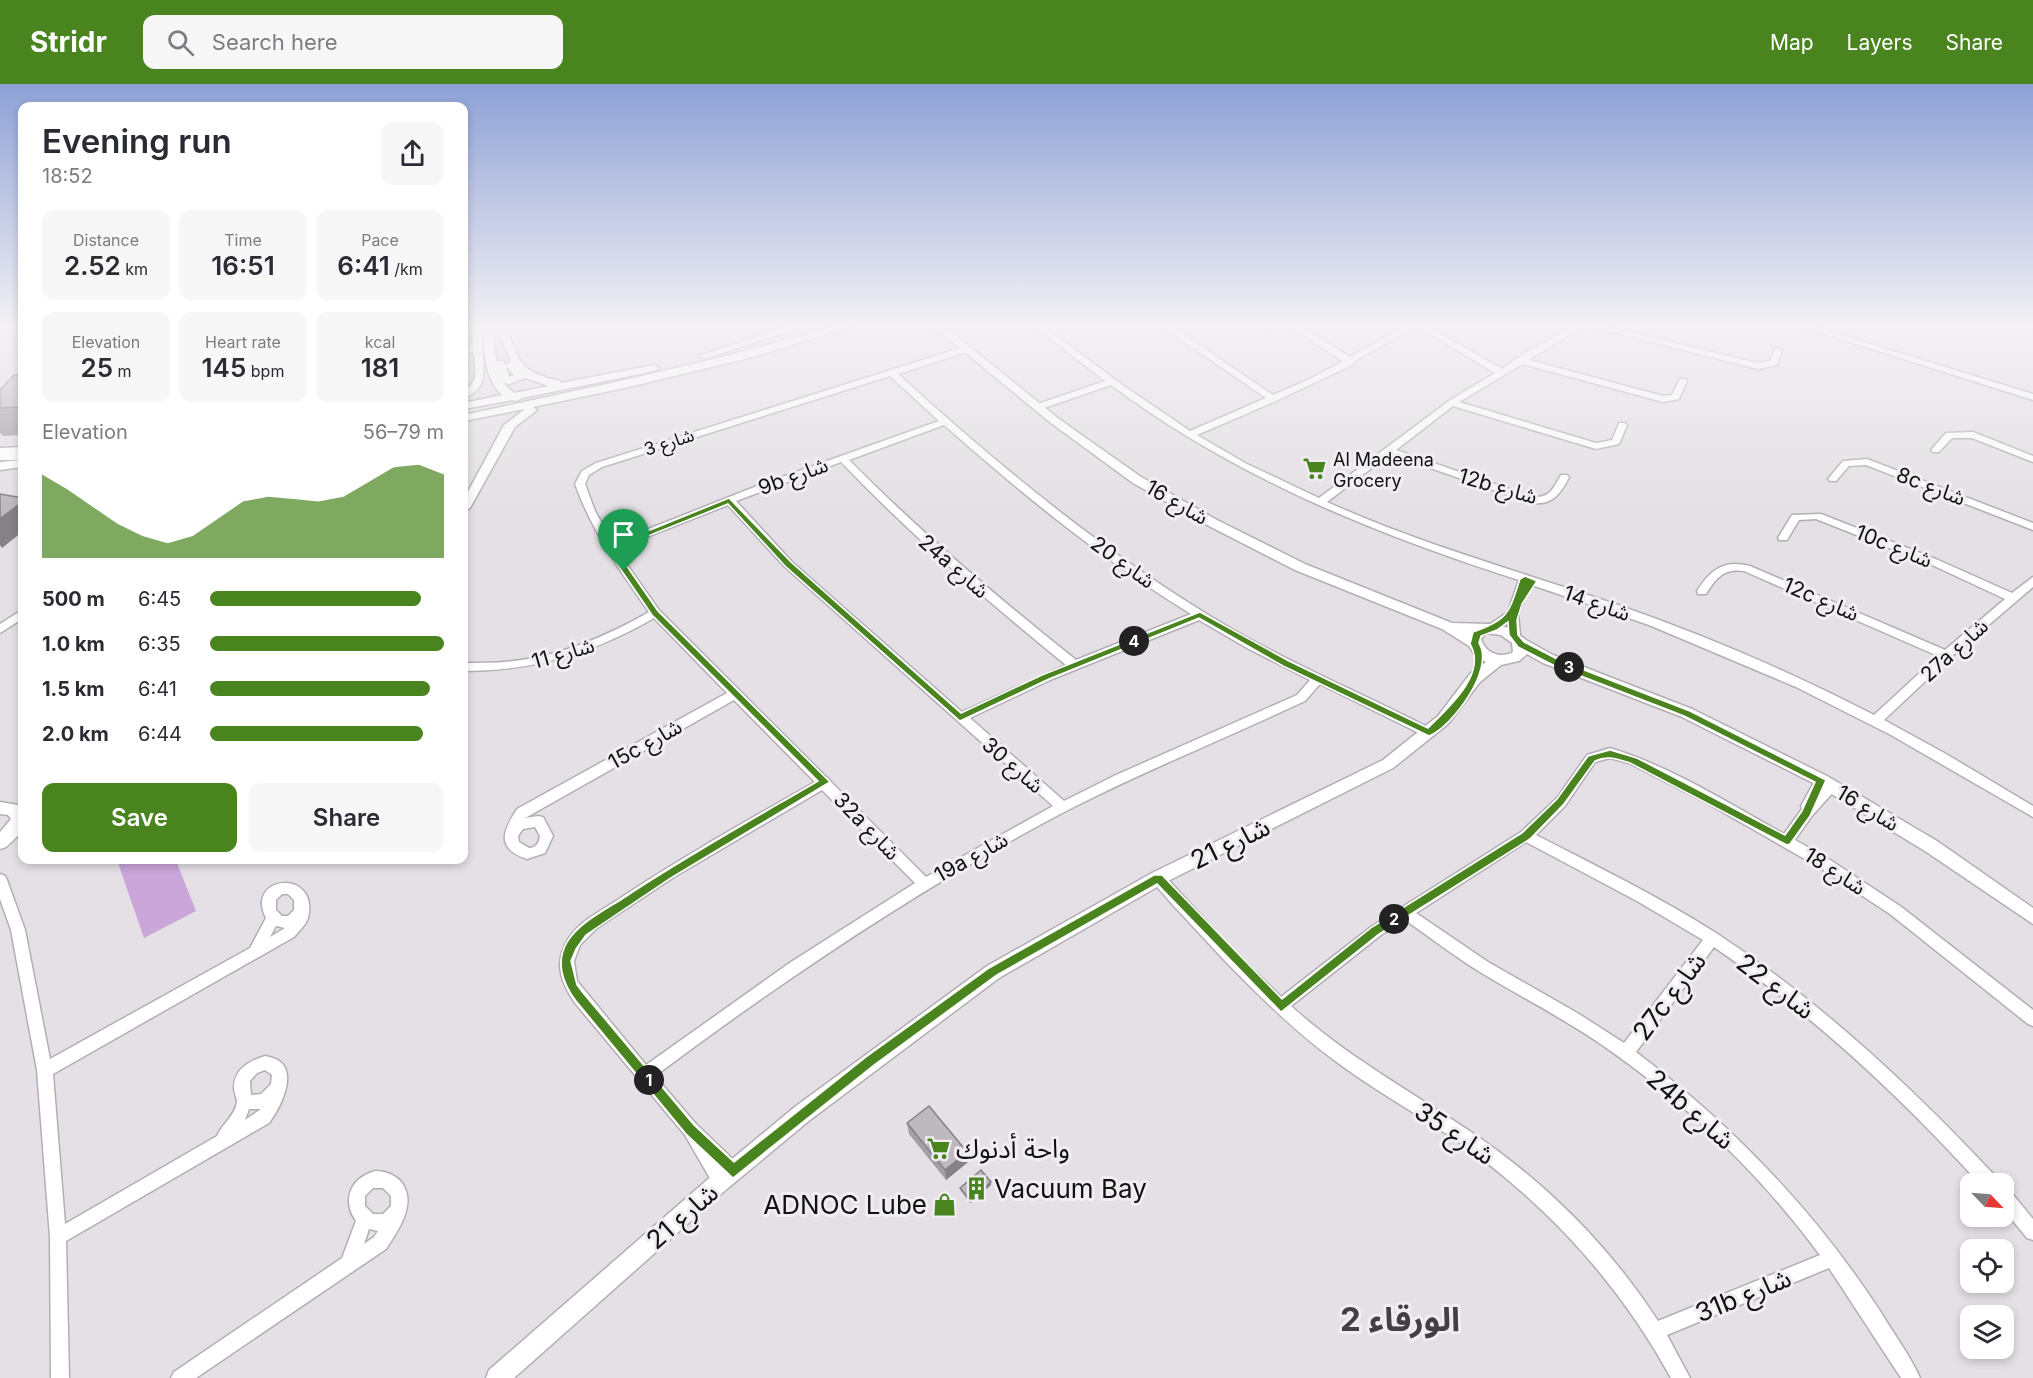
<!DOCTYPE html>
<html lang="en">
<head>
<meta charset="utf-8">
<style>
	body { margin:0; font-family:Inter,"Noto Sans Arabic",sans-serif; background:#f7f7f7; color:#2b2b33; height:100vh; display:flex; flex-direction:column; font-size:22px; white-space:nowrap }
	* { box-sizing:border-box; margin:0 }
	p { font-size:20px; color:#7c7c81 }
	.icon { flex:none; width:33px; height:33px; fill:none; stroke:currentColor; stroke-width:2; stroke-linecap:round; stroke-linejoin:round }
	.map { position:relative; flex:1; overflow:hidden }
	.details { position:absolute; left:18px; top:18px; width:450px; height:762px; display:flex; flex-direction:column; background:#fff; border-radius:12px; box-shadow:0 3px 9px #0003 }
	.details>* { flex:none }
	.needle { width:39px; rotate:115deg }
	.controls { position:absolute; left:1960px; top:1089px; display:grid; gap:12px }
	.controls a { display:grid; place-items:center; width:54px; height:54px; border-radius:12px; background:#fff; box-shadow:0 3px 9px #0003; font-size:30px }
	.pin { position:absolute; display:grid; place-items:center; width:51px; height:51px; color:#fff; margin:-62px -26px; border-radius:50% 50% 50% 0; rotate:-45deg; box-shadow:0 0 6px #0007 }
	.pin .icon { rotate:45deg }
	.km { position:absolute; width:30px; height:30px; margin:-15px; border-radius:50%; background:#222; color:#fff; font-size:16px; line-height:30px; text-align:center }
	.round { display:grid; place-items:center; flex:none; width:63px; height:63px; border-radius:12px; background:#f7f7f7 }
	.overview { display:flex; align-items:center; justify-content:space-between; height:102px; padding:0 24px }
	h1 { font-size:33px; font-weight:600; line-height:45px }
	.metrics { display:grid; grid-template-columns:repeat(3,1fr); gap:9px; height:102px; padding:6px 24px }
	.metrics div { display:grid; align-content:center; border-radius:12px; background:#f7f7f7; text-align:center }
	.metrics b { font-size:26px; font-weight:600 }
	.metrics small { font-size:16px; font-weight:400 }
	.metrics p { font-size:16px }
	.chart { height:168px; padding:12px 24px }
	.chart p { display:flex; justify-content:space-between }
	.chart svg { width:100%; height:108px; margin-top:6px; fill:#4a841f; opacity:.7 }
	.cta { display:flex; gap:12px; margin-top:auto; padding:12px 24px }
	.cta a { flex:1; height:69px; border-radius:12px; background:#4a841f; color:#fff; font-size:24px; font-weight:600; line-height:69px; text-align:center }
	.cta a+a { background:#f7f7f7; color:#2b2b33 }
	ul { padding:0 24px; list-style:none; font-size:20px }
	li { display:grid; grid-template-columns:96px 72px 1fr; align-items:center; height:45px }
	li i { height:15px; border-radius:8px; background:#4a841f }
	header { display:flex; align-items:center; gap:36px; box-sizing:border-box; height:84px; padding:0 30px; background:#4a841f; color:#fff }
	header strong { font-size:28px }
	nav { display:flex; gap:33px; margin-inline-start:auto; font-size:21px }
	.search { width:420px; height:54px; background:#f7f7f7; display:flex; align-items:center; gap:15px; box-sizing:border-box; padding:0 21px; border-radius:12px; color:#7c7c81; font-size:22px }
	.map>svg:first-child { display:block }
	.green { fill:#caa6da }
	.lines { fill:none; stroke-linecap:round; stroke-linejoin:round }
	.minor-casing { stroke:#b2afb4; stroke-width:3 }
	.tertiary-casing { stroke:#b2afb4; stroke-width:3 }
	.secondary-casing { stroke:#b2afb4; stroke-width:4 }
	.minor { fill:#fff; fill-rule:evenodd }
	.tertiary { fill:#fff; fill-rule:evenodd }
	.secondary { fill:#fff; fill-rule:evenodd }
	.wall { fill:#a39fa4 }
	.shaded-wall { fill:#848286 }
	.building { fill:#bdb9bf; stroke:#848286; stroke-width:1.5 }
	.route { fill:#4a841f; stroke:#fff; stroke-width:1.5; fill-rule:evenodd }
	.labels { text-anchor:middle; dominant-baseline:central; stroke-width:6; stroke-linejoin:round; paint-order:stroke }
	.far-street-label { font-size:18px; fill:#121112; stroke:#f1edf3 }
	.far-poi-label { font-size:18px; fill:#121112; stroke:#f1edf3; text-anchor:start }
	.street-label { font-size:21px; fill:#121112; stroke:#f1edf3 }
	.near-street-label { font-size:26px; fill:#121112; stroke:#f1edf3 }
	.near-poi-label { font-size:26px; fill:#121112; stroke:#f1edf3; text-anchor:start }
	.near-district-label { font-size:33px; font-weight:bold; fill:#434044; stroke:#f1edf3 }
</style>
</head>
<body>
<header>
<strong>Stridr</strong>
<div class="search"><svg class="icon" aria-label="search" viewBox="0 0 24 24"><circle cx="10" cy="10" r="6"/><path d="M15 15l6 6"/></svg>Search here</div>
<nav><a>Map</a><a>Layers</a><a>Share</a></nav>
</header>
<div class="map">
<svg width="2033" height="1294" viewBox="0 0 2033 1294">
	<rect width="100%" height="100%" fill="#e4e0e5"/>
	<path class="green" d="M117,776H183L177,779L196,827L144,854Z"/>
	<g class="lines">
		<defs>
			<path id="minor" d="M17,242H22V244H18Z
				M478,242H486C473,267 500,300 464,314V307C479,297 476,284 473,267L464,272V266L472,260L473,251Z
				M1034,242H1043L1121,300L1190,347L1266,314L1161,242H1171L1273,311L1312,294L1343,277L1289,242H1299L1350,273L1407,242H1427L1502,285L1517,274L1573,242H1583L1529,276L1663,312L1672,311L1680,295H1686L1687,297L1679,315L1663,318L1523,280L1459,318L1596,359L1612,356L1619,339H1625L1627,341L1619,360L1596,365L1453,322L1396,366L1532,413C1550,414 1553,405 1561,391H1567L1569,393C1560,412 1550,423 1528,418L1390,370L1327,418C1420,460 1518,487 1615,520C1704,551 1791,588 1874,631L1938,572L1744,487C1724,484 1716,494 1706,510H1698L1697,507C1710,486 1724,475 1750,482L1945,566L2005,515L1930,480L1816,435L1799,436L1787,456H1779L1778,454L1792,431L1821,430L1938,476L2012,509L2033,493V503L1950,574L1884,636L1946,670L2033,722V733L1891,651L1796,603L1649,541L1529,500L1518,530L1520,551L1518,554H1510L1508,539L1497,547H1489L1487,544L1489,541L1508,528L1519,496C1372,449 1235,393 1111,301L1041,325H1035V321L1105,297ZM1417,242L1495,289L1449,317L1319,414L1247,380L1197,351L1276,317L1354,280L1355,277Z
				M1589,242H1603L1758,279L1770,277L1775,264L1782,266L1777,281L1758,285Z
				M1799,242H1812L2033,310V316Z
				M967,262L970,263V267L898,290C1001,384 1109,473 1230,544C1295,582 1366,611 1433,646L1435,649L1433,652H1425L1320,600L1305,617C1226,654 1144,687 1066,727C921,803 786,894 655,992L696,1040L739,1081L741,1087L739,1093L733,1095L727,1093L729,1097L727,1103L721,1105L715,1103L685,1051L575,919C562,900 554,881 566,859C577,837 602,827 622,813C684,772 750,735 815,698L734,616L527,733L525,734L538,732L543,733L553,752L545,769L527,775C495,764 503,747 517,725L727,609L654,534C594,569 533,587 464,587V579C481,579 497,579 514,577C563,571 607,552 649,528C620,487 592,447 575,400L582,387L596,379ZM890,292L939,337L757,402L613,459L595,427L585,400L589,391L602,383ZM944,341C1022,410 1103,476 1191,530L1076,576C997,513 920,448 849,376ZM841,378C911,451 987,517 1066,581L962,628L792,478L736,417ZM728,421L784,482L1053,722L926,793L831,698L829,695L826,693L659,526L616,465ZM1199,536L1247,564L1310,596L1297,611L1116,691L1064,717L970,634L1050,596ZM822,706L915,799L791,878L646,981L577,897L574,877L580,861L597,844L674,793ZM535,743L540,752C539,759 536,764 529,764L519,758L518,752L523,745Z
				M1973,348L2033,372V378L1972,354H1952L1939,368H1933L1931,366L1946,349Z
				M22,363V369L0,370V364Z
				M1867,375L2033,439V446L1866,381L1849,382L1836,397H1830L1828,395L1843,377Z
				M22,526V535L0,549V540Z
				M1610,664C1672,683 1728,719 1784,750L1802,725L1801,722L1817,693H1825L1827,696L1824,702L1832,697L1836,699L1838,702L1836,705L1811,733L1795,756L1827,774L1900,822L2033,926V942L2028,940L1890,830L1817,782L1707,719L1629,679L1610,674L1595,678L1565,722L1536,751C1596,782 1658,812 1716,849C1821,918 1912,1003 1997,1094L1999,1100H1980C1899,1011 1813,931 1714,863L1636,968C1732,1041 1814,1126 1880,1227C1893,1249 1910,1271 1920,1294H1901L1829,1184L1667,1251L1690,1294H1671C1624,1208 1560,1135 1482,1075C1437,1040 1385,1014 1338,979C1298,950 1262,915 1227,879C1208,859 1190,839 1171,819C1165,811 1156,803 1151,794L1153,790L1158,788L1163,790L1228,861L1281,913L1371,843L1521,748L1557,714L1587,671ZM1526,758L1637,817L1703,856L1624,959L1579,930L1488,878L1416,829ZM1405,836C1430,853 1454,872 1480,888C1521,913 1565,935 1605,963C1686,1019 1761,1091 1820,1171L1658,1237C1610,1163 1546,1099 1474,1050C1412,1008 1347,973 1291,922L1381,851Z
				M0,790L5,792L7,796L25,846L50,975L250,864L266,834C244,791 320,784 308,834C306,841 298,848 294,853L53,990L65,1140L217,1052C222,1040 235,1032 237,1018C237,1014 234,1009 234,1004C234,985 249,977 265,972C269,973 275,974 279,977C298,990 279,1026 269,1039L66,1157L69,1294H51L50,1153L37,986L11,846L0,815ZM282,810H288L294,816V826L288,832H282L276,826V816ZM276,842L285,844L270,853ZM265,986L272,991L271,1000L261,1010L251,1011L250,997L257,989ZM249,1025H261L245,1036Z
				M376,1087C385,1087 396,1091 402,1099C417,1120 398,1147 386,1165L196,1294H171L174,1288L342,1174L356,1137C341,1116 351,1093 376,1087ZM373,1104H383L391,1112V1122L383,1130H373L365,1122V1112ZM369,1145L378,1147L374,1153L364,1160Z
				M2004,1105L2010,1107L2033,1135V1156L2027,1154L2004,1126Z"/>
			<path id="tertiary" d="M482,242H492L496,277H504L506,281L511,278L496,242H506C519,279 520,288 560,297L561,299L654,281L659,284L654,287L522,314L517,317L512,316L464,325V319L502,311C483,293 485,266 482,242ZM506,282L514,291L509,293ZM525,294L549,302L514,309L503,299L509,300Z
				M790,242H806L707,274L698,272Z
				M836,242H852L753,273L629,303L533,323L537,326L515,343L470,424L464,428V415L504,341L525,325L464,337V331C589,304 713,278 836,242Z
				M933,242H944L1059,335L1141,393L1217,436L1305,480L1452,539L1489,540L1510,544L1526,556L1553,571L1692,625L1827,692L1937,757L2033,824V840L1925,767L1815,700L1682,633L1543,579L1527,570L1519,577L1501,581L1480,598L1448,640L1393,684L1164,799L999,894L810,1036L728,1104L514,1294H486L489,1286L714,1090L796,1022L987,882L1152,789L1383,676L1438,632L1470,590L1486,578L1475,571L1469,562L1442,545L1295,486L1209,442L1133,399L1051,339ZM1486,549L1501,551L1512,559L1513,568C1500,575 1485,569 1481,555Z
				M22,376V383L0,386V378Z
				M0,718L18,721L22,727L21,749L6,763L0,765V748L11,735L8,731L0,730Z"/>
			<path id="secondary" d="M0,368H22V376H0Z"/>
		</defs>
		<use href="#minor" class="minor-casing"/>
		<use href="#tertiary" class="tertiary-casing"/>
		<use href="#secondary" class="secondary-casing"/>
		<use href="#minor" class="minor"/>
		<use href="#tertiary" class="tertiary"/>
		<use href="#secondary" class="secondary"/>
	</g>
	<path class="wall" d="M22,291V351L3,352L0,349V306Z
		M907,1039L967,1068L968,1078L946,1096L909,1050Z
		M991,1101L970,1119L961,1107L960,1104Z"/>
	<path class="shaded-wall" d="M22,418V448L2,464L0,461V435Z
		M967,1068L968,1078L946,1096L945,1086Z
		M991,1098V1101L970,1119V1116Z"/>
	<path class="building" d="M14,291H22V323L0,324V306Z
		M0,410L22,414V418L0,435Z
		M929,1022L967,1068L945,1086L907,1039Z
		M981,1086L991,1098L970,1116L960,1104Z"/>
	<linearGradient id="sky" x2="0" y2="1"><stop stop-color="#8ea0d6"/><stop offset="0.57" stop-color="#f3f1f3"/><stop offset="1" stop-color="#f3f1f3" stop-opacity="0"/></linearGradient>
	<rect width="2033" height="423" fill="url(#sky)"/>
	<path class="route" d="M729,414L791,478L961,629L1042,591L1200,528L1289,577L1428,644C1447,625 1488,590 1470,560L1473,548C1509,536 1509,528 1520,495L1525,492L1537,497L1522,520L1517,536L1518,551L1524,558L1561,577L1690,627L1826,696L1810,732L1790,760L1787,761L1630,679C1617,675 1607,671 1595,677L1564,720L1530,755L1379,850L1281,928L1157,800L997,891L874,981L733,1094L686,1050L576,917C563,900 555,878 567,858C580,838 605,826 625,813C687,772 753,735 818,697L652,531L606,464ZM728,420L785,482L960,637L1049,595L1199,534L1283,582L1429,652C1453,642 1495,585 1479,559L1481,552L1497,546L1508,538L1509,551L1518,563L1555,582L1684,632L1815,698L1802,727L1785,751L1637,674L1610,666L1588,672L1557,715L1522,749L1372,843L1282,915L1162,791H1154L989,884L866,973L734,1078L694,1041L584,910L577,901L571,877L576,865L586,851L671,794L830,698L658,527L615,465Z"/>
	<defs>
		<symbol id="supermarket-bare" viewBox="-9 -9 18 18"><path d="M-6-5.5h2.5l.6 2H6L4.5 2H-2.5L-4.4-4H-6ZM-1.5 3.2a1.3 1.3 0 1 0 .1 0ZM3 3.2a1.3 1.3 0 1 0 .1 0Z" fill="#4a841f" stroke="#f1edf3" stroke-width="2.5" paint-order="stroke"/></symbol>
		<symbol id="building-bare" viewBox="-9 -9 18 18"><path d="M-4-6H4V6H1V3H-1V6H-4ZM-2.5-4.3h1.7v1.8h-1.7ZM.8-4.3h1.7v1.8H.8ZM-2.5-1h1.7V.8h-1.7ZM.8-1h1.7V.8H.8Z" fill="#4a841f" stroke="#f1edf3" stroke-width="2.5" paint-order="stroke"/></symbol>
		<symbol id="shop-bare" viewBox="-9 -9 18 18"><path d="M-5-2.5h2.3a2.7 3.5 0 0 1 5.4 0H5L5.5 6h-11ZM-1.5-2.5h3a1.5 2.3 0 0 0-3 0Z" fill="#4a841f" stroke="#f1edf3" stroke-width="2.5" paint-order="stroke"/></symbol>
	</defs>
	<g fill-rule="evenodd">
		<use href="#supermarket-bare" x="1298" y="368" width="33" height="33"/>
		<use href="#supermarket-bare" x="922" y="1048" width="33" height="33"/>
		<use href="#building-bare" x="960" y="1088" width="33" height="33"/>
		<use href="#shop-bare" x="928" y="1104" width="33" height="33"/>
	</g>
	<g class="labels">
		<g class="far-street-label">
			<text transform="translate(669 358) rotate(-18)">شارع 3</text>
		</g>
		<g class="far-poi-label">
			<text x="1333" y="375">Al Madeena<tspan x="1333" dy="21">Grocery</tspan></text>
		</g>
		<g class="street-label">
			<text transform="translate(793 392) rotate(-20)">9b شارع</text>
			<text transform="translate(1498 402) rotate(16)">12b شارع</text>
			<text transform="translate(1931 402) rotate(21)">8c شارع</text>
			<text transform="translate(1177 418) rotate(30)">شارع 16</text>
			<text transform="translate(1894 462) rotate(22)">10c شارع</text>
			<text transform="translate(1123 478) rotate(36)">شارع 20</text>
			<text transform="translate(954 482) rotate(41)">24a شارع</text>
			<text transform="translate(1821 515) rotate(23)">12c شارع</text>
			<text transform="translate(1597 519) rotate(19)">شارع 14</text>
			<text transform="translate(1954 566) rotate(-42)">27a شارع</text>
			<text transform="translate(563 569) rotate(-16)">شارع 11</text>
			<text transform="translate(645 660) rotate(-29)">15c شارع</text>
			<text transform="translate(1013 681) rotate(41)">شارع 30</text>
			<text transform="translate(1868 724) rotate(31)">شارع 16</text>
			<text transform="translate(867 742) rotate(46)">32a شارع</text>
			<text transform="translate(971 773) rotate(-29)">19a شارع</text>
			<text transform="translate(1835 787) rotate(33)">شارع 18</text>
		</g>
		<g class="near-street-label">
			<text transform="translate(1230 759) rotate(-26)">شارع 21</text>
			<text transform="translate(1776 902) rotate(37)">شارع 22</text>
			<text transform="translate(1669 912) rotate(-53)">27c شارع</text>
			<text transform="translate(1691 1025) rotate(41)">24b شارع</text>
			<text transform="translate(1455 1049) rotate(34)">شارع 35</text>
			<text transform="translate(682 1132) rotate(-41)">شارع 21</text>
			<text transform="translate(1743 1211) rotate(-22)">31b شارع</text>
		</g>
		<g class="near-poi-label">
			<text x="956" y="1064">واحة أدنوك</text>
			<text x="994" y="1104">Vacuum Bay</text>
			<text x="927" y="1120" text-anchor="end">ADNOC Lube</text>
		</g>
		<g class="near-district-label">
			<text x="1400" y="1235">الورقاء 2</text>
		</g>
	</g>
</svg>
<div class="controls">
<a><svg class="needle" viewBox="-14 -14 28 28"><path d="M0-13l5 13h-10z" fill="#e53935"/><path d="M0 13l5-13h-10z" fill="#7c7c81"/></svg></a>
<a><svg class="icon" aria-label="locate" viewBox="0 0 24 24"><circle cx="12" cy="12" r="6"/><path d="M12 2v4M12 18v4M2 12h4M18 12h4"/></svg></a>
<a><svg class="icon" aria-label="layers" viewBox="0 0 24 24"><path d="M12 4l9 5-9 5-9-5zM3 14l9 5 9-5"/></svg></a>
</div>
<div class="pin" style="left:624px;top:487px;background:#1e9e55"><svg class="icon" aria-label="arrive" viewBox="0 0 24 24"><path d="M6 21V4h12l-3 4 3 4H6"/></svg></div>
<b class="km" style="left:649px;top:996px">1</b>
<b class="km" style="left:1394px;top:835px">2</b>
<b class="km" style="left:1569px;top:583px">3</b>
<b class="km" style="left:1134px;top:557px">4</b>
<section class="details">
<div class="overview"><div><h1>Evening run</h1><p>18:52</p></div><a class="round"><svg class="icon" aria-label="share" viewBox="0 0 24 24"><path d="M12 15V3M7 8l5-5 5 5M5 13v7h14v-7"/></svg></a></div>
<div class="metrics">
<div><p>Distance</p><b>2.52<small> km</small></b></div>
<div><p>Time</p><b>16:51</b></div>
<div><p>Pace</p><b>6:41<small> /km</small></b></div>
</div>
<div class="metrics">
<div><p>Elevation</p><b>25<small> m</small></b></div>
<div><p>Heart rate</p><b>145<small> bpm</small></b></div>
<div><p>kcal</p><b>181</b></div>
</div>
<div class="chart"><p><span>Elevation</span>56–79 m</p>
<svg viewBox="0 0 160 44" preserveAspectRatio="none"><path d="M0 44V10L10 16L20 23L30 30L40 35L50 38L60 35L70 28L80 21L90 19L100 20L110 21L120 19L130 13L140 7L150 6L160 10V44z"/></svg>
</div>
<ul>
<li><b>500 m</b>6:45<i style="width:90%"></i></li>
<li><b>1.0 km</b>6:35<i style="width:100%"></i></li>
<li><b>1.5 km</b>6:41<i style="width:94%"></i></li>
<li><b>2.0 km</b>6:44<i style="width:91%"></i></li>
</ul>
<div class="cta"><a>Save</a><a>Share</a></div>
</section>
</div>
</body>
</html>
